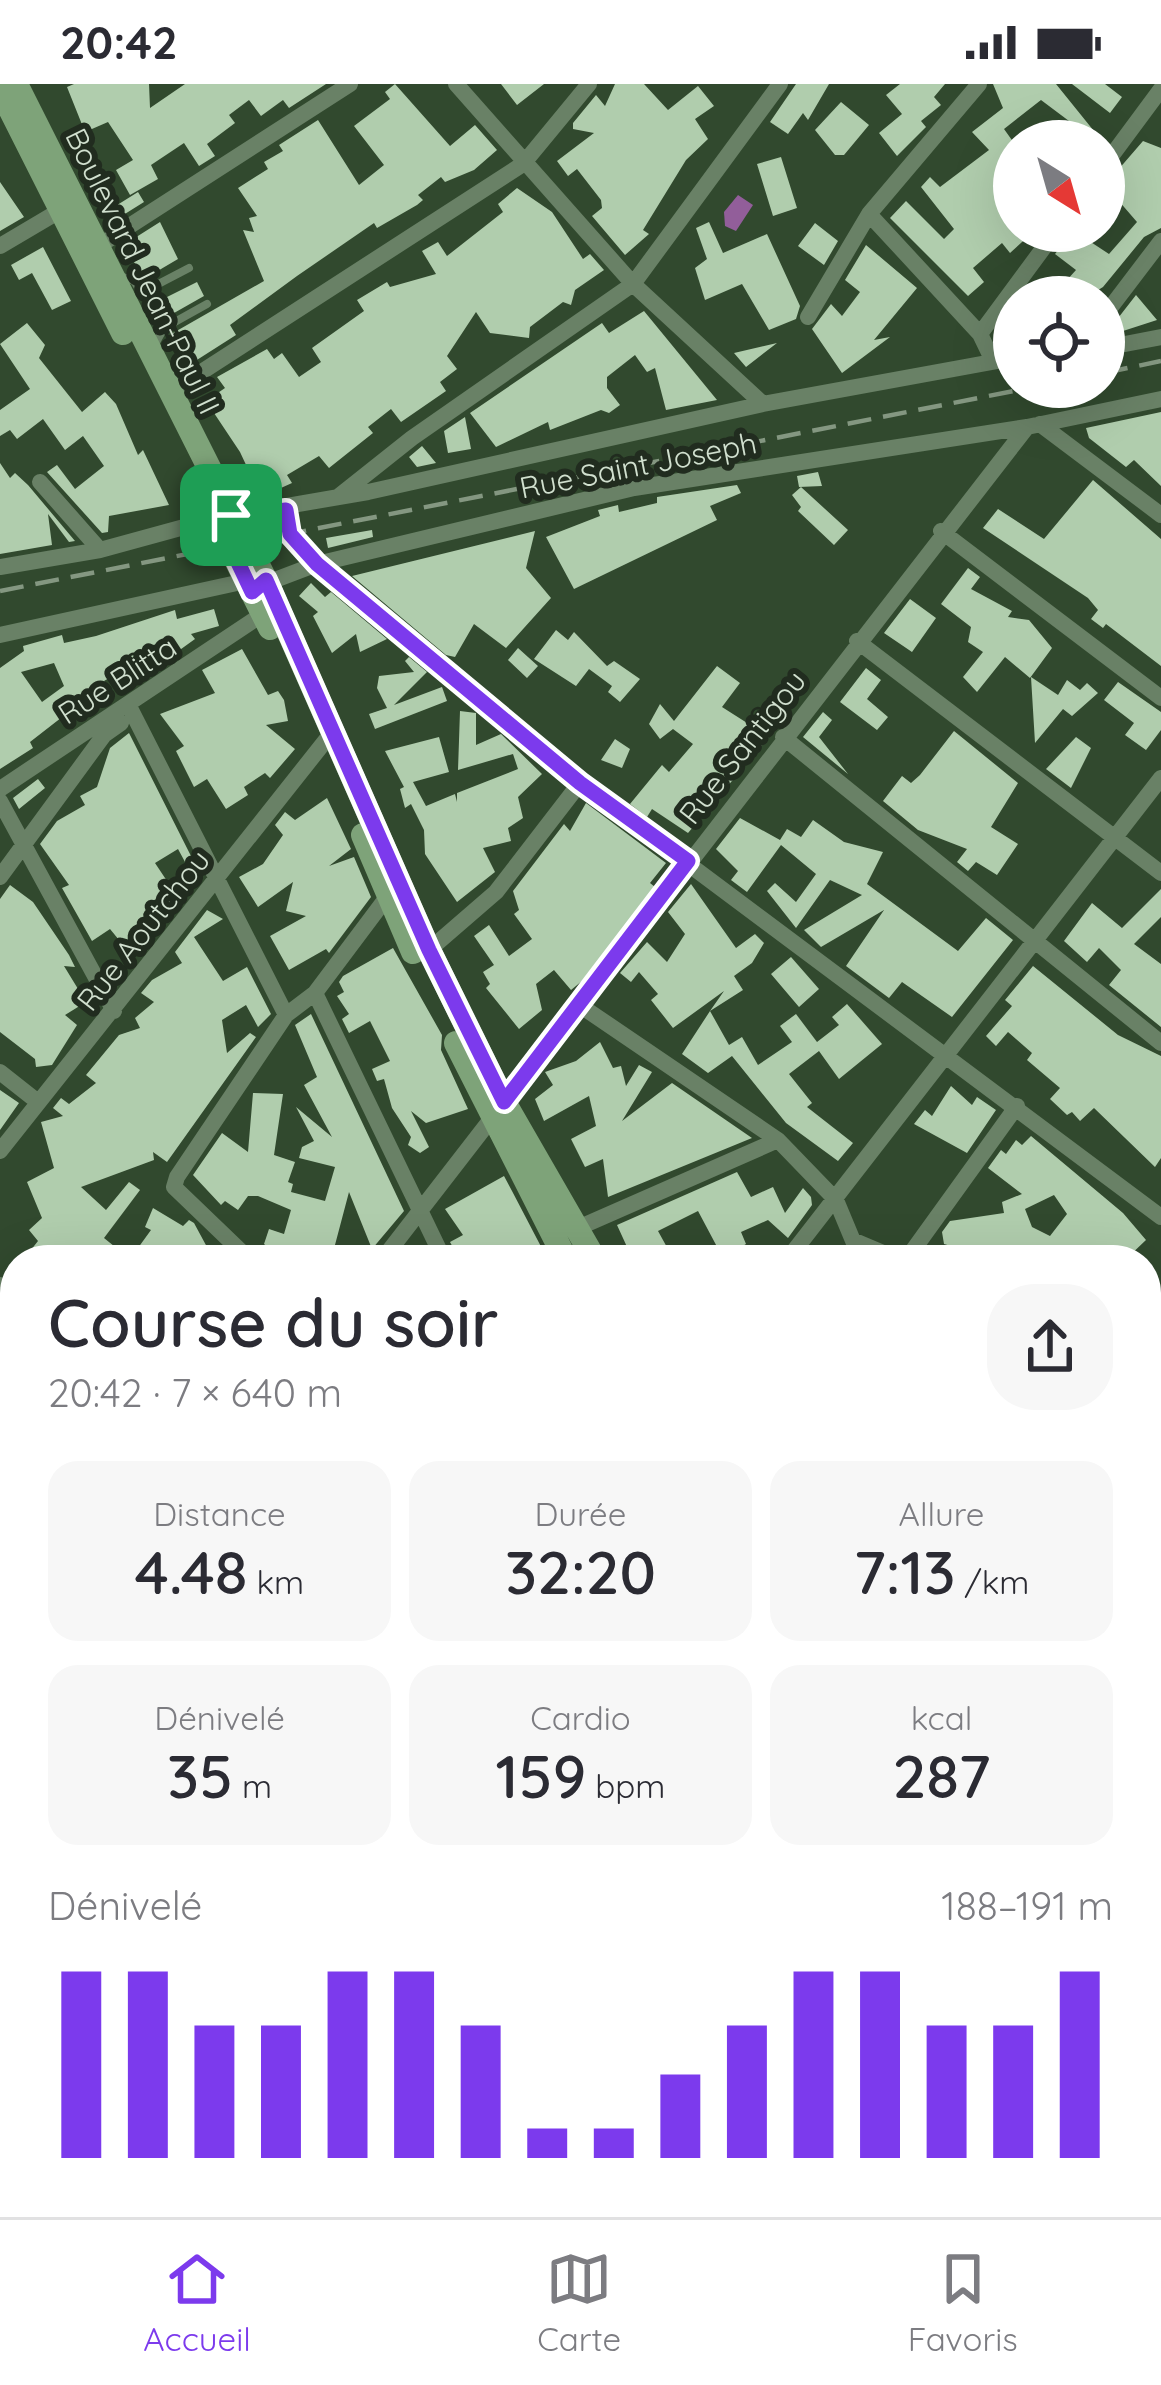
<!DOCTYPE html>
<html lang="fr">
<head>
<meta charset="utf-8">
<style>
	body { margin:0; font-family:Quicksand,sans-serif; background:#f7f7f7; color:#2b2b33; height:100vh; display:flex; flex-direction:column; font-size:45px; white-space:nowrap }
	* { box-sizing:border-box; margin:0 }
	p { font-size:39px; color:#7c7c81 }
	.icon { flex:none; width:66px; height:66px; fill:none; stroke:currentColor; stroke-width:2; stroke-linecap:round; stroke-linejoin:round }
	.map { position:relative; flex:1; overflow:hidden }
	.drawer { position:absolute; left:0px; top:1161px; width:1161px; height:972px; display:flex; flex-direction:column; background:#fff; border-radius:48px 48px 0 0; box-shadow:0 12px 48px #0002 }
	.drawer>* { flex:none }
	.needle { width:78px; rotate:143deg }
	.tools { position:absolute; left:993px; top:36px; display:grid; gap:24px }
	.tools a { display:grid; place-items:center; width:132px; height:132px; border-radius:50%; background:#fff; box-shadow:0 12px 48px #0002; font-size:60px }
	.pin { position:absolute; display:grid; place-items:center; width:102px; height:102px; color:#fff; margin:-51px; border-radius:24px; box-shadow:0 6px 18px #0006 }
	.round { display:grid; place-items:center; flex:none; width:126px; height:126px; border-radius:48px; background:#f7f7f7 }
	.summary { display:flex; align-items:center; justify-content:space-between; height:204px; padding:0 48px }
	h1 { font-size:66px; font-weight:600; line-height:90px }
	.metrics { display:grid; grid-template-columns:repeat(3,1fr); gap:18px; height:204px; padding:12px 48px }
	.metrics div { display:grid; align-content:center; border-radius:30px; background:#f7f7f7; text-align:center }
	.metrics b { font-size:60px; font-weight:600 }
	.metrics small { font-size:33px; font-weight:400 }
	.metrics p { font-size:33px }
	.chart { height:336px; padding:24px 48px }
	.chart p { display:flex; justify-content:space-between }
	.chart svg { width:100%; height:216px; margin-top:12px; stroke:#7c3aed; stroke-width:6 }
	.status { display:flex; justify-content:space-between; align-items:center; height:84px; padding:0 60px; background:#fff; direction:ltr }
	.status svg { height:33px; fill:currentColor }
	.tab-bar { display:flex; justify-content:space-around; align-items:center; height:168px; border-top:3px solid #e1e1e2; background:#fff; font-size:33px; color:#7c7c81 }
	.tab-bar a { display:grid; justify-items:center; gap:6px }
	.tab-bar .current { color:#7c3aed }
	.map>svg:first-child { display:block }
	.water { fill:#925e9a }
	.building { fill:#b0cdad; fill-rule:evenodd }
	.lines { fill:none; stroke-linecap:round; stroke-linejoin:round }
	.path { stroke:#61775f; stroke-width:3; stroke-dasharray:9 9; stroke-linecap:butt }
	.lane { stroke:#698166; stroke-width:8 }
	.street { stroke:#698166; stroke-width:16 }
	.secondary { stroke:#7ea379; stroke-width:24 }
	.rail { stroke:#849781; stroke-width:4.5; stroke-dasharray:24 12; stroke-linecap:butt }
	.route-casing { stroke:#fff; stroke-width:24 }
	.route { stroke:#7c3aed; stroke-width:15 }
	.labels { text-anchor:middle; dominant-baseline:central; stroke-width:12; stroke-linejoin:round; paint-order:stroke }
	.street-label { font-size:30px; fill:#d1e0cf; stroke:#212c1f }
</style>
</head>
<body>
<div class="status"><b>20:42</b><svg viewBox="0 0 49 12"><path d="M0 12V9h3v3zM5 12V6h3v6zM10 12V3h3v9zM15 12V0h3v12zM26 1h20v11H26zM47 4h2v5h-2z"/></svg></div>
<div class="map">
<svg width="1161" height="2133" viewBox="0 0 1161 2133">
	<rect width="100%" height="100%" fill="#31492e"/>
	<path class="water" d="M738,111L753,121L736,147L725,142L724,128Z"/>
	<path class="building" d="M74,0H149L150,24L185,0H326L289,24L283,16L261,32L249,16L229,31L235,39L207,60L215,72L199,82L184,59L151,81L158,95L130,111L116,86L133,76L108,38L85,48L67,3Z
		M395,0L450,62L475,41L497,66L474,86L445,98L441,93L418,111L423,116L417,121L377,144L374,139L297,192L230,241L236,251L189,281L173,249L264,197L243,146L254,148L249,134L257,132L238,104L268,85L264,78L283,67L279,61L318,36L359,101L384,81L354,42L390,15L385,8Z
		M501,0H544L517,21Z
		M615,0H644L668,26L698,2L714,22L695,35L708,55L686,76L643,146L649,150L625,171L592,132L602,124L601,116L577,85L568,92L557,77L594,49L573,45V39L596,11L605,22Z
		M796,0H829L808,36L803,29L788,50L770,38Z
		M900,0H945L934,13L941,21L921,37L926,43L897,72L879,49L902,30L886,11Z
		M993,0H1056L1102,57H1073L1065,46L1073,40L1041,16L1004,45L1014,59V78L994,93L1014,114V147H1034L1010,169L1002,159L973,184L984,198L968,212L890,134L906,117L944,155L954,145L921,103L930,93L940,103L989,66L972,48L1003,24Z
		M1072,0H1105L1122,13L1110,29Z
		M841,18L869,41L844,71H835L815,46Z
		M1143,57L1161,64V144L1144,153L1103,203L1087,213H1064L1057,207L1076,186L1055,170L1074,147L1109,170L1137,138L1105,101Z
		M781,73L797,124L773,132L757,80Z
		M0,98L24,133L0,147Z
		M517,104L552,128L583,175L590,170L604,186L575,206L571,221L563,218L530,243L529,254L490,249L476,228L447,272L457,285L440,298L446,307L401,338L391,325L368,343L373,349L329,384L319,372L287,391L292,399L261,413L240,368L206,317L225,304L217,293L267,265L274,275L282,269L299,293L321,278L312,264L364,227L357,216L387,198L390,203L436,190L422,167L438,158L447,172L503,128L498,120Z
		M138,108L144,118L112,138L106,128Z
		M160,138L178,175L144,195L134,178L141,174L130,157Z
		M709,138L723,169L767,150L800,222L796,235L769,246L742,200L705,216L695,184L707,175L696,144Z
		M815,139L838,157L824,181L798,162Z
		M866,161L917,204L874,256L890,253L842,289L812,245L831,220L842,232L860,208L845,196Z
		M43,163L71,217L52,226L32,189L19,196L11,181Z
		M197,198L204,212L167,233L157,218Z
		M1136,211L1157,236L1123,247L1115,238Z
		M644,227L717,316L666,326L655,284L647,288L635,271L607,293V304L620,321L609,329L601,326L550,346L548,338L496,363L470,329L602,239L609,249Z
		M27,239L45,261L39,274L82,328L105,308L116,320L138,371L143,366L169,421L109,432L108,448L102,449L47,388L57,381L75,405L104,382L83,352L65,366L43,335L17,355L10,346L0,352V326L30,305L0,260Z
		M777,259L746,283L734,269Z
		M1161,328V402L1134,376L1126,383L1089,354L1086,344Z
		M465,333L471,365L448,369L444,347Z
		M422,362L436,379L417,383L409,373Z
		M0,379L10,394L15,389L28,401L75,457L69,458L48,430L52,461L0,470Z
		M818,388L822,402L799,403L797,392Z
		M1093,396L1161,455V582L1106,540L1103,544L1091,535L1098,526L1088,514L983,444L998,425L1044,455Z
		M737,401L741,409L710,422L717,436L574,505L546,453L600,432L598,426L618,421L619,428L657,419V413Z
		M801,403L848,446L834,461L798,427L801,423L792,411Z
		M372,446L373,453L328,464L326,454Z
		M535,447L526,484L551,514L506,564L474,540L455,573L446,571L352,492Z
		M968,484L980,493L971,505L1012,527L1008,533L1029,536L1052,564L1030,594L1005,573L977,608L963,593L983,568L968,558L971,543L941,520Z
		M311,499L325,513L331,508L387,555L360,568L356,550L332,569L313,532L318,528L299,512Z
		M910,515L936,534L912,568L884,549Z
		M214,525L219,542L191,550L195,555L170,573L126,598L119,588L104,597L114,613L72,639L66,630L30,658L33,664L0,685V584L24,567L23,562L62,551L64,559L96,552L175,526L177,535ZM54,579L64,602L42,618L21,588Z
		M556,546L568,556L574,548L607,582L614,577L640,595L620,618L608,608L612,602L589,585L576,602L534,575Z
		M518,564L538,582L527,594L508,576Z
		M242,565L268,611L278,607L284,616L288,637L266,641L295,665L270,694L265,689L244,703L248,711L226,725L207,695L194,703L176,667L184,662L160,630L215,609L202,586Z
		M409,573L427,588L394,621L442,603L447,617L375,645L369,630L387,624L377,604L379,592L414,588L405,577Z
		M717,582L740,599L722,623L769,653L688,749L652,725L647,733L630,720L662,681L669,688L693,660L673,645L660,655L649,640L660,620L674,637Z
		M866,584L881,596L867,615L888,633L877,646L840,618Z
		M1031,593L1058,611L1067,596L1080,606L1087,599L1098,609L1072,632L1063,625L1035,659Z
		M1118,598L1161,628V646L1146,666L1125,651L1134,639L1104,616Z
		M460,627L476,629V661L501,650L542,690L518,713L523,734L508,744L511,757L483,764L495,788L457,818L425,770L424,746L411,720L405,724L400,705L404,703L385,667L439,653L449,688L413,698L426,722L455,710L457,718V709L518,685L513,670L458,686Z
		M823,628L832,636L819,653L848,690L803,653Z
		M954,647L1018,699L991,743L1018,760L997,791L976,778L968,787L957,778L967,765L918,746L883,717L902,692L911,699L920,691Z
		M129,649L195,780L191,789L178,765L155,779L181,818L133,873L110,845L92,857L62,804L69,801L40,760L57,737L85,721L80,712L97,703L110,664Z
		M1076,653L1091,664L1071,704L1046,685Z
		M615,655L630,665L622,684L601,676Z
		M38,695L45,704L19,725L13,714Z
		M327,714L351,765L329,782L354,773L371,813L329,869L326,865L289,886L270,852L306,832L286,827L293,798L258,823L239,793L263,780L283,751L275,741L285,728L295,736Z
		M586,719L666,779L650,799L655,803L582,897L571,906L554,886L536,900L542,926L519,945L486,904L490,900L483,888L494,881L474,852L489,841L509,872L532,855L514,830L519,826L513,807L564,740L570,747Z
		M740,734L780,756L787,745L801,753L813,736L844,758L883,768L867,800L958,867L986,834L1013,856L952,933L902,898L889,914L846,882L884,826L821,863L804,846L862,811L830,796L796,844L767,807L775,799L796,818L816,790L781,761L747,808L731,796L738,787L716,765Z
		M691,800L736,864L755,850L764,859L752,879L734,892L743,906L710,927L724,907L673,944L651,916L658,910L639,888L631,898L620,889L647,858L667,878L685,850L668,828Z
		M10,801L33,818L69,871L75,883L64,882L86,918L65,931L77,941L52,981L36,983L35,975L0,948V815Z
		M1161,805V833L1134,860L1161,880V943L1109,901L1121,886L1099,864L1087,878L1064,857L1092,819L1122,844Z
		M207,826L223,835L194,853L223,897L247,883L271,930L258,943L246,921L222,936L227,969L250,949L256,953L167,1078L153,1068L154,1076L81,1103L106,1126L129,1098L140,1106L104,1154L130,1175L151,1146L145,1143L153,1124L183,1142L189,1136L194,1139L214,1176H23L38,1157L29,1146L42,1134L27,1098L54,1084L41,1038L63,1032L53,1024L61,1014L69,1020L96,999L86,991L119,951L140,944L135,934L154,918L141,909L152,896L182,879L175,868Z
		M393,864L442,951L441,966L468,1025L426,1039L411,1027L429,1063L420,1069L408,1061L411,1053L392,1024L384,995L377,997L372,985L390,977L370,937L349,949L342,935L349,930L337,912L344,908L339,898L343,892Z
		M791,873L819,905L799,923L771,890Z
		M1033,882L1118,951L1161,972V1074L1155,1083L1094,1024L1080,1037L1072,1028L1067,1031L1050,1015L1060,1004L1027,976L1032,969L1008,948L996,962L986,952L1012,922L1005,916Z
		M847,920L882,960L839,995L819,967L789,990L812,1019L807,1023L853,1059L838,1077L786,1039L732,972L708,989L682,970L710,927L729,961L742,953L758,981L792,958L780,942L796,930L817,958L839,941L832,933Z
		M311,930L404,1127L372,1165L349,1108L331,1176H283L264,1160L269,1145L284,1150L291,1126L258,1112H248L238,1126L225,1117L221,1121L193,1091L222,1049L248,1068L253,1009L283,1010L274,1071L295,1078L288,1098L293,1100L291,1108L325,1117L335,1083L299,1074L302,1063L314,1057L296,1023L332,1053L304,1001L317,993L295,941Z
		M600,958L613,984L621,982L626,1002L639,981L652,988L622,1037L672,999L752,1054L608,1113L603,1075L585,1083L571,1055L596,1042L589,1012L544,1037L535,1015L553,1001L545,988L576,977Z
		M951,1002L972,1021L977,1013L996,1026L967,1069L914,1040L925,1026L932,1032Z
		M0,1006L19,1019L0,1046Z
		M1031,1052L1123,1129L1146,1156L1125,1176H999L944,1160L942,1148L950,1137L1004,1129L1002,1118L1022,1110L988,1084L1001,1066L1006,1070L1016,1056L1022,1061ZM1054,1111L1067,1130L1050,1152L1032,1143L1025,1125Z
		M737,1088L751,1113L773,1103L785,1129L803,1104L811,1113L812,1121L788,1154L768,1136L741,1148L746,1160L723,1174L698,1127L658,1147L674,1176H633L617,1141Z
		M504,1092L512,1107L548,1176H474L468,1165L457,1171L450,1158L463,1151L445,1125Z
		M0,1222L15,1233V1283L4,1298L15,1304L0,1334Z
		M1146,1237L1161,1249V1303L1146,1290Z
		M1161,1394V1422L1146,1427V1400Z
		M0,1408L15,1416V1452L0,1445Z
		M0,1476L15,1490V1533L0,1522Z
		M1161,1497V1519L1146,1524V1502Z
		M1161,1690V1768L1146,1781V1695Z
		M15,1697V1736L0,1705Z
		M0,1793L15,1820V1833L0,1841Z
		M15,1886V1915L0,1924V1896Z
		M1161,1945V1974L1146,1986V1957Z
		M0,2057L15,2075V2113L0,2085Z
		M1149,2115L1159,2133H1116L1146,2118Z
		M90,2118H128L137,2133H67Z
		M308,2118H406V2119L371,2133H355L351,2123L335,2133H283Z
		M464,2118H493L501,2133H444Z
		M521,2118H690L696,2133H529Z
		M790,2118H842L849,2133H797Z"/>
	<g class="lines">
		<path class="path" d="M1041,321L1052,303"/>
		<path class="lane" d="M120,192L134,197L164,244
			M143,208L189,184
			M154,262L164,244L207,220"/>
		<path class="street" d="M456,0L633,200L763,320
			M1104,82L1161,5
			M869,130L980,250L993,277
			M100,161L350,0
			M0,162L61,126
			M1104,232L1161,157
			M808,233L869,130L979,0
			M980,250L1056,147
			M1104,264L1161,253
			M169,309L523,80L589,0
			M1040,340L1161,431
			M40,398L100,466
			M339,412L412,354L633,200L780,0
			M285,426L290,450L317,480L580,699L1161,1133
			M941,447L1161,614
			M0,483L100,466L217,434L368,408L763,320L1014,274
			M259,502L317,480L634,404L1027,343L1161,315
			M0,551L246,497
			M857,557L1161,789
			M129,622L286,931
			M783,653L1161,959
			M0,705L263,530
			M0,717L114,927
			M0,793L104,651L121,639
			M429,866L496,808L580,699
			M315,909L444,1176
			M578,920L778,1056L836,1116L861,1176
			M0,988L38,1018
			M0,1067L326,656
			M580,1143L778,1056
			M855,1157L900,1176
			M250,1176L174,1103L177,1093L286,931L315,909L387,813
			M382,1176L1027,343
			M787,1176L1161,694
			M906,1176L1017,1022
			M0,1201L15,1213
			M1146,1345L1161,1354
			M0,1392L15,1403
			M1146,1600L1161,1641
			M0,1674L15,1654
			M1146,1682L1161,1676
			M0,1759L15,1785
			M0,1938L15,1930
			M1146,2093L1161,2086
			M0,2113L12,2133
			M200,2118L208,2133
			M506,2118L516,2133
			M707,2118L714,2133
			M874,2118L882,2133
			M37,2133L66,2118
			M418,2133L445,2118
			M1064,2133L1093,2118"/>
		<path class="secondary" d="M16,0L266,497L429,866L504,1018L595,1176
			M1,7L123,249
			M232,468L270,544
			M363,751L413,868
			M456,959L566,1176
			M1146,1835L1161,1820
			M1146,1875L1161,1859
			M1059,2118L1067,2133"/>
		<path class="rail" d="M1104,289L1161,277
			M0,507L1034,303"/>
	</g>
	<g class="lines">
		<defs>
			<path id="route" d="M286,426L290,450L317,480L580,699L688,777L504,1018L429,866L266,496L252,508L217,434Z"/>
		</defs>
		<use href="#route" class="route-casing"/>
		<use href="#route" class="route"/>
	</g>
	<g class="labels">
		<g class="street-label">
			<text transform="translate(143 187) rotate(64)">Boulevard Jean-Paul II</text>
			<text transform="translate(638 381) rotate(-11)">Rue Saint Joseph</text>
			<text transform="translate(117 596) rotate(-33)">Rue Blitta</text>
			<text transform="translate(742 663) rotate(-52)">Rue Santigou</text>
			<text transform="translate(143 846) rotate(-52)">Rue Aoutchou</text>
		</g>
	</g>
</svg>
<div class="tools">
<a><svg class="needle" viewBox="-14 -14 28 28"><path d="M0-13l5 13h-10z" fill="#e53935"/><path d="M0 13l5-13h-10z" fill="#7c7c81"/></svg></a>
<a><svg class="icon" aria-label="locate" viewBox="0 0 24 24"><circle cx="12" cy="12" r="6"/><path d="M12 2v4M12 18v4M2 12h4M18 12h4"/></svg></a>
</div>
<div class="pin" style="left:231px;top:431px;background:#1e9e55"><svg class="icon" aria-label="arrive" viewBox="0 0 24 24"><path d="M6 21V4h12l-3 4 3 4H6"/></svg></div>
<section class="drawer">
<div class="summary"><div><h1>Course du soir</h1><p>20:42 · 7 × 640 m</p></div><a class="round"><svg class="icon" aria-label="share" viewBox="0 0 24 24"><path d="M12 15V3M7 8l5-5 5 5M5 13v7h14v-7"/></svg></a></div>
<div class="metrics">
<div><p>Distance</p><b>4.48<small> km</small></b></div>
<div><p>Durée</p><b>32:20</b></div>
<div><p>Allure</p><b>7:13<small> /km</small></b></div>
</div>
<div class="metrics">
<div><p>Dénivelé</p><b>35<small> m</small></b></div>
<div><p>Cardio</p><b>159<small> bpm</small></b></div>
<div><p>kcal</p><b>287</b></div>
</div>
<div class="chart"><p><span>Dénivelé</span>188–191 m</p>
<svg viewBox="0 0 160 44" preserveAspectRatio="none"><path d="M5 44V6M15 44V6M25 44V17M35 44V17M45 44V6M55 44V6M65 44V17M75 44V38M85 44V38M95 44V27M105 44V17M115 44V6M125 44V6M135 44V17M145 44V17M155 44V6"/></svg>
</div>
</section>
</div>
<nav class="tab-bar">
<a class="current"><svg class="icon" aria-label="home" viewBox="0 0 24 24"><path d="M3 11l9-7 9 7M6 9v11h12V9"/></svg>Accueil</a>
<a><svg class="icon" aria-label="map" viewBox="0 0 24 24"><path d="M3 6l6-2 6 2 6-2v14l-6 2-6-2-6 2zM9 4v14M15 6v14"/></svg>Carte</a>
<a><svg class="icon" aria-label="saved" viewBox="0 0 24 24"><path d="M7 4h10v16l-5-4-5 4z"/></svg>Favoris</a>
</nav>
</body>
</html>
